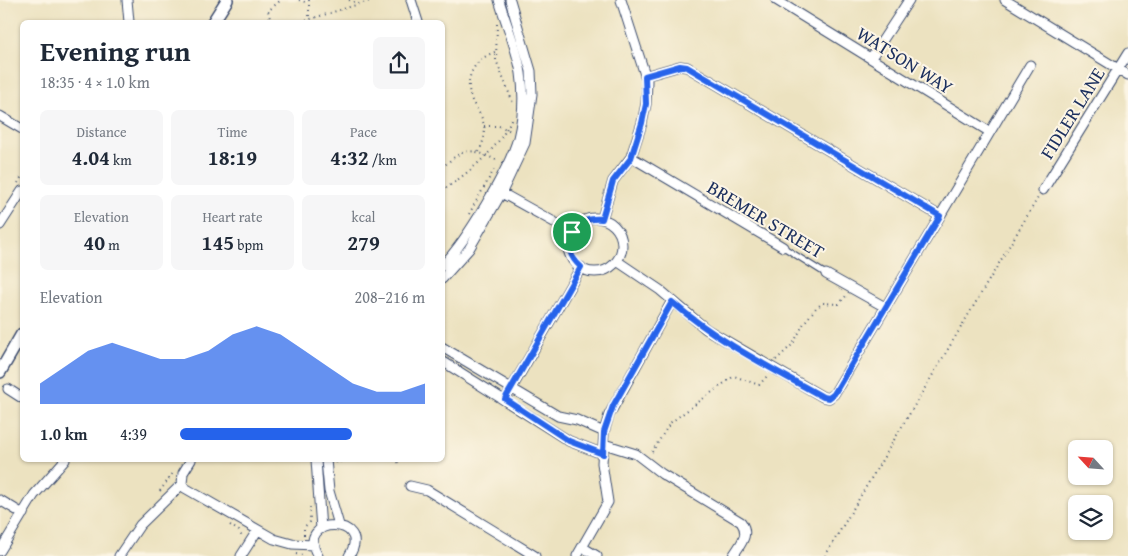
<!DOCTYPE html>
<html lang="en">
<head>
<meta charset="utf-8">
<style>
	body { margin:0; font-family:"Gentium Book Plus",serif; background:#f6f6f7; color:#1f2937; height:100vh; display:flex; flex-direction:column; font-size:19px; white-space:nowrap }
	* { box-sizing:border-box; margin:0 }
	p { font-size:16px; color:#747a83 }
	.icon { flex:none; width:28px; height:28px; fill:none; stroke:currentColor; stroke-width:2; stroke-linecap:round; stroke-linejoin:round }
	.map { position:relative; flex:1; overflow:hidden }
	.side { position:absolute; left:20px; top:20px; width:425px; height:442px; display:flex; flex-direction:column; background:#fff; border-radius:8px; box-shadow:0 1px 4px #0004 }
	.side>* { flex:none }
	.needle { width:32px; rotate:296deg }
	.fabs { position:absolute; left:1068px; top:440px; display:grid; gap:10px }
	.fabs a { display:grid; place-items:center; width:45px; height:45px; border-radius:8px; background:#fff; box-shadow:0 1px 4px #0004; font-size:25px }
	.pin { position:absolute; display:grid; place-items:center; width:42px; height:42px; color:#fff; margin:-21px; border:2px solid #fff; border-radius:50%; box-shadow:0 1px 5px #0007 }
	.round { display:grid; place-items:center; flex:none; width:52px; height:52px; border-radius:8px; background:#f6f6f7 }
	.summary { display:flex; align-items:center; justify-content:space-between; height:85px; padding:0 20px }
	h1 { font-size:28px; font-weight:800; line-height:38px }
	.metrics { display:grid; grid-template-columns:repeat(3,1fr); gap:8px; height:85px; padding:5px 20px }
	.metrics div { display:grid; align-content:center; border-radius:8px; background:#f6f6f7; text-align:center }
	.metrics b { font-size:21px; font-weight:800 }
	.metrics small { font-size:14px; font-weight:400 }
	.metrics p { font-size:14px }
	.chart { height:140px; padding:10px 20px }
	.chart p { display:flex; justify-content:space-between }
	.chart svg { width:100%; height:90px; margin-top:5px; fill:#2563eb; opacity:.7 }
	ul { padding:0 20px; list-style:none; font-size:16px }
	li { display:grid; grid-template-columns:80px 60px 1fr; align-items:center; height:38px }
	li i { height:12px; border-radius:6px; background:#2563eb }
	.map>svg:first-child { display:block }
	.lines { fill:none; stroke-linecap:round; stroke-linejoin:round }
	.service-casing { stroke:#3a4a6d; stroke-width:7 }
	.minor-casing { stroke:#3a4a6d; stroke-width:11 }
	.tertiary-casing { stroke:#3a4a6d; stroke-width:14 }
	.path { stroke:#3a4a6d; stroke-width:2; stroke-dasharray:1 4; stroke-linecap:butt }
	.service { stroke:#fff; stroke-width:4.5 }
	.minor { stroke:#fff; stroke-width:9 }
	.tertiary { stroke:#fff; stroke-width:11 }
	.route-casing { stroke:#fff; stroke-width:10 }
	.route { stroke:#2563eb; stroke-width:6 }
	.labels { text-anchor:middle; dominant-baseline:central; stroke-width:4; stroke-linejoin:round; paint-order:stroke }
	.street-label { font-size:19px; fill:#1b2f5e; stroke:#fcf5e5 }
</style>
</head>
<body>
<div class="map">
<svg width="1128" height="556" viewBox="0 0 1128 556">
	<rect width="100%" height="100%" fill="#fcf5e5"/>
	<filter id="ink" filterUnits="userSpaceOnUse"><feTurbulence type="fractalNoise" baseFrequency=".02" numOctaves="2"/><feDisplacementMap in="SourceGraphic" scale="10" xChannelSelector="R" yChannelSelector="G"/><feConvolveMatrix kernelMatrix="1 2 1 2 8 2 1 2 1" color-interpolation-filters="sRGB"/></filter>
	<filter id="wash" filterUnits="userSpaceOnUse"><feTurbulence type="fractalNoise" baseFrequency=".0096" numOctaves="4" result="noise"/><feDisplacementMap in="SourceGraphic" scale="20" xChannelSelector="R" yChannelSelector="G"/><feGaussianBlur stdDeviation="1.12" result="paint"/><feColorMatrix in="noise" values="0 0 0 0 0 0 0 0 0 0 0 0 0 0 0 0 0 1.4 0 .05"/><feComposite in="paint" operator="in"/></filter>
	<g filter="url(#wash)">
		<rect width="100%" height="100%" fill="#ece2c0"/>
	</g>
	<g filter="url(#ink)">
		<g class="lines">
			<defs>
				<path id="service" d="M783,247L826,274"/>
				<path id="minor" d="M127,0L129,22
					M411,0L418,22
					M776,0L990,132
					M1005,0L1128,75
					M871,58L909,0
					M645,76L680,66L687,67L940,216
					M0,116L22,129
					M631,157L783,247
					M1043,190L1128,53
					M498,191L572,232
					M568 245a27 27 0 1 1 54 0a27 27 0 1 1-54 0Z
					M602,219L613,181L631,157L642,123L646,104L647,81L621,0
					M0,225L22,191
					M617,261L660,290L706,329L823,397L829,398L834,394L1030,65
					M442,266C466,242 509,170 518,138C523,118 524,94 521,73C517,49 506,24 499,0
					M826,274L885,307
					M442,279L469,249L502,192L525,143L532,94L531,71L510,0
					M442,347L558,416L577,420L604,432
					M442,361L569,441L603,454
					M8,389L22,398
					M509,393L581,267
					M604,444L636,454L662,474L741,522C750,535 741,543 733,556
					M316,460L321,529
					M326,460L329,491L339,525
					M182,484L185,488L274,539L292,544L314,545
					M410,486L427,490L535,556
					M0,500L23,514
					M582,547L597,556
					M0,551L34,495L65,460
					M119,556L140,525L182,484L183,473L191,460
					M241,556L257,531
					M318,556C293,515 375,516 349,556
					M577,556L608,502L602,463L604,432L609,415L672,301"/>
				<path id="tertiary" d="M213,22L227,0
					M0,372L22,334"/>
			</defs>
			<use href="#service" class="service-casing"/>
			<use href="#minor" class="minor-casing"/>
			<use href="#tertiary" class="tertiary-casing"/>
			<path class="path" d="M299,0L308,3
				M309,0V20
				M349,0L359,4L373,0
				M271,22L268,11L281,0
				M301,22L359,4
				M497,24L496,60L513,103
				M484,126H499L511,131
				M479,152C483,142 487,133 483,122C481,113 474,107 471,98C464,76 475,59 495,52
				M442,168C464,146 472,148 498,161
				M18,183L22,176
				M442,191C469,172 500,149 512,117
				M469,214L495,168
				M776,360L793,344L804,323L816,308L823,303L839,304L846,296
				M652,452L670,423L734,376L759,385L768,375
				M373,460H380
				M393,460L402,464
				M335,463L345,460
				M160,491L173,473
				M230,525L239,531L242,537
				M304,535V527L310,522V507
				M296,554L303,555
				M825,556L1039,196"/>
			<use href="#service" class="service"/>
			<use href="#minor" class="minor"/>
			<use href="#tertiary" class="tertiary"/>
		</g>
	</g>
	<g class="lines" filter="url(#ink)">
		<defs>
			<path id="route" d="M680,66L687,67L940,216L834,394L829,398L823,397C771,368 717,341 672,302L613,406L604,432L603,454L569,441L505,399L581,267C557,246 571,216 602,219L613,181L631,158L642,123L646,104L645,76Z"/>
		</defs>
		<use href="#route" class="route-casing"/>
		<use href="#route" class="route"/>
	</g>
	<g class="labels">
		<g class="street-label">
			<text transform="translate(905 60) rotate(32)">WATSON WAY</text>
			<text transform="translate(1072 113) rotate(-58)">FIDLER LANE</text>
			<text transform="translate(766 219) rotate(31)">BREMER STREET</text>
		</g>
	</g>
</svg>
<div class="fabs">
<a><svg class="needle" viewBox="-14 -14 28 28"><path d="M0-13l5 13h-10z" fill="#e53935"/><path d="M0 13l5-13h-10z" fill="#747a83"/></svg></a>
<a><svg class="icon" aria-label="layers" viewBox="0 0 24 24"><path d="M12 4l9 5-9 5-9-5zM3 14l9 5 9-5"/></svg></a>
</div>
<div class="pin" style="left:572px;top:232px;background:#1e9e55"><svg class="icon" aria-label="arrive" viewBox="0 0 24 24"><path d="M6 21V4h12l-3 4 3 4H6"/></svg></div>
<section class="side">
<div class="summary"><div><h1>Evening run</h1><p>18:35 · 4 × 1.0 km</p></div><a class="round"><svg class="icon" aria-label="share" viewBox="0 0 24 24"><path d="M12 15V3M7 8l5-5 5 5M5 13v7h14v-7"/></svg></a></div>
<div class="metrics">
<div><p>Distance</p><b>4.04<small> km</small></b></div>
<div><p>Time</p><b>18:19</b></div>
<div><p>Pace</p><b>4:32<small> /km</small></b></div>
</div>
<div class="metrics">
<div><p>Elevation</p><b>40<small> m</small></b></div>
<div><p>Heart rate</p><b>145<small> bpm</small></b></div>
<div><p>kcal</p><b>279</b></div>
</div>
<div class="chart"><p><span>Elevation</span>208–216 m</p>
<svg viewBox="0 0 160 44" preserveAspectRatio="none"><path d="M0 44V34L10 26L20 18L30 14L40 18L50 22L60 22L70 18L80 10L90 6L100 10L110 18L120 26L130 34L140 38L150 38L160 34V44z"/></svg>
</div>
<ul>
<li><b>1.0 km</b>4:39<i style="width:70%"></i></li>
</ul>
</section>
</div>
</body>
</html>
